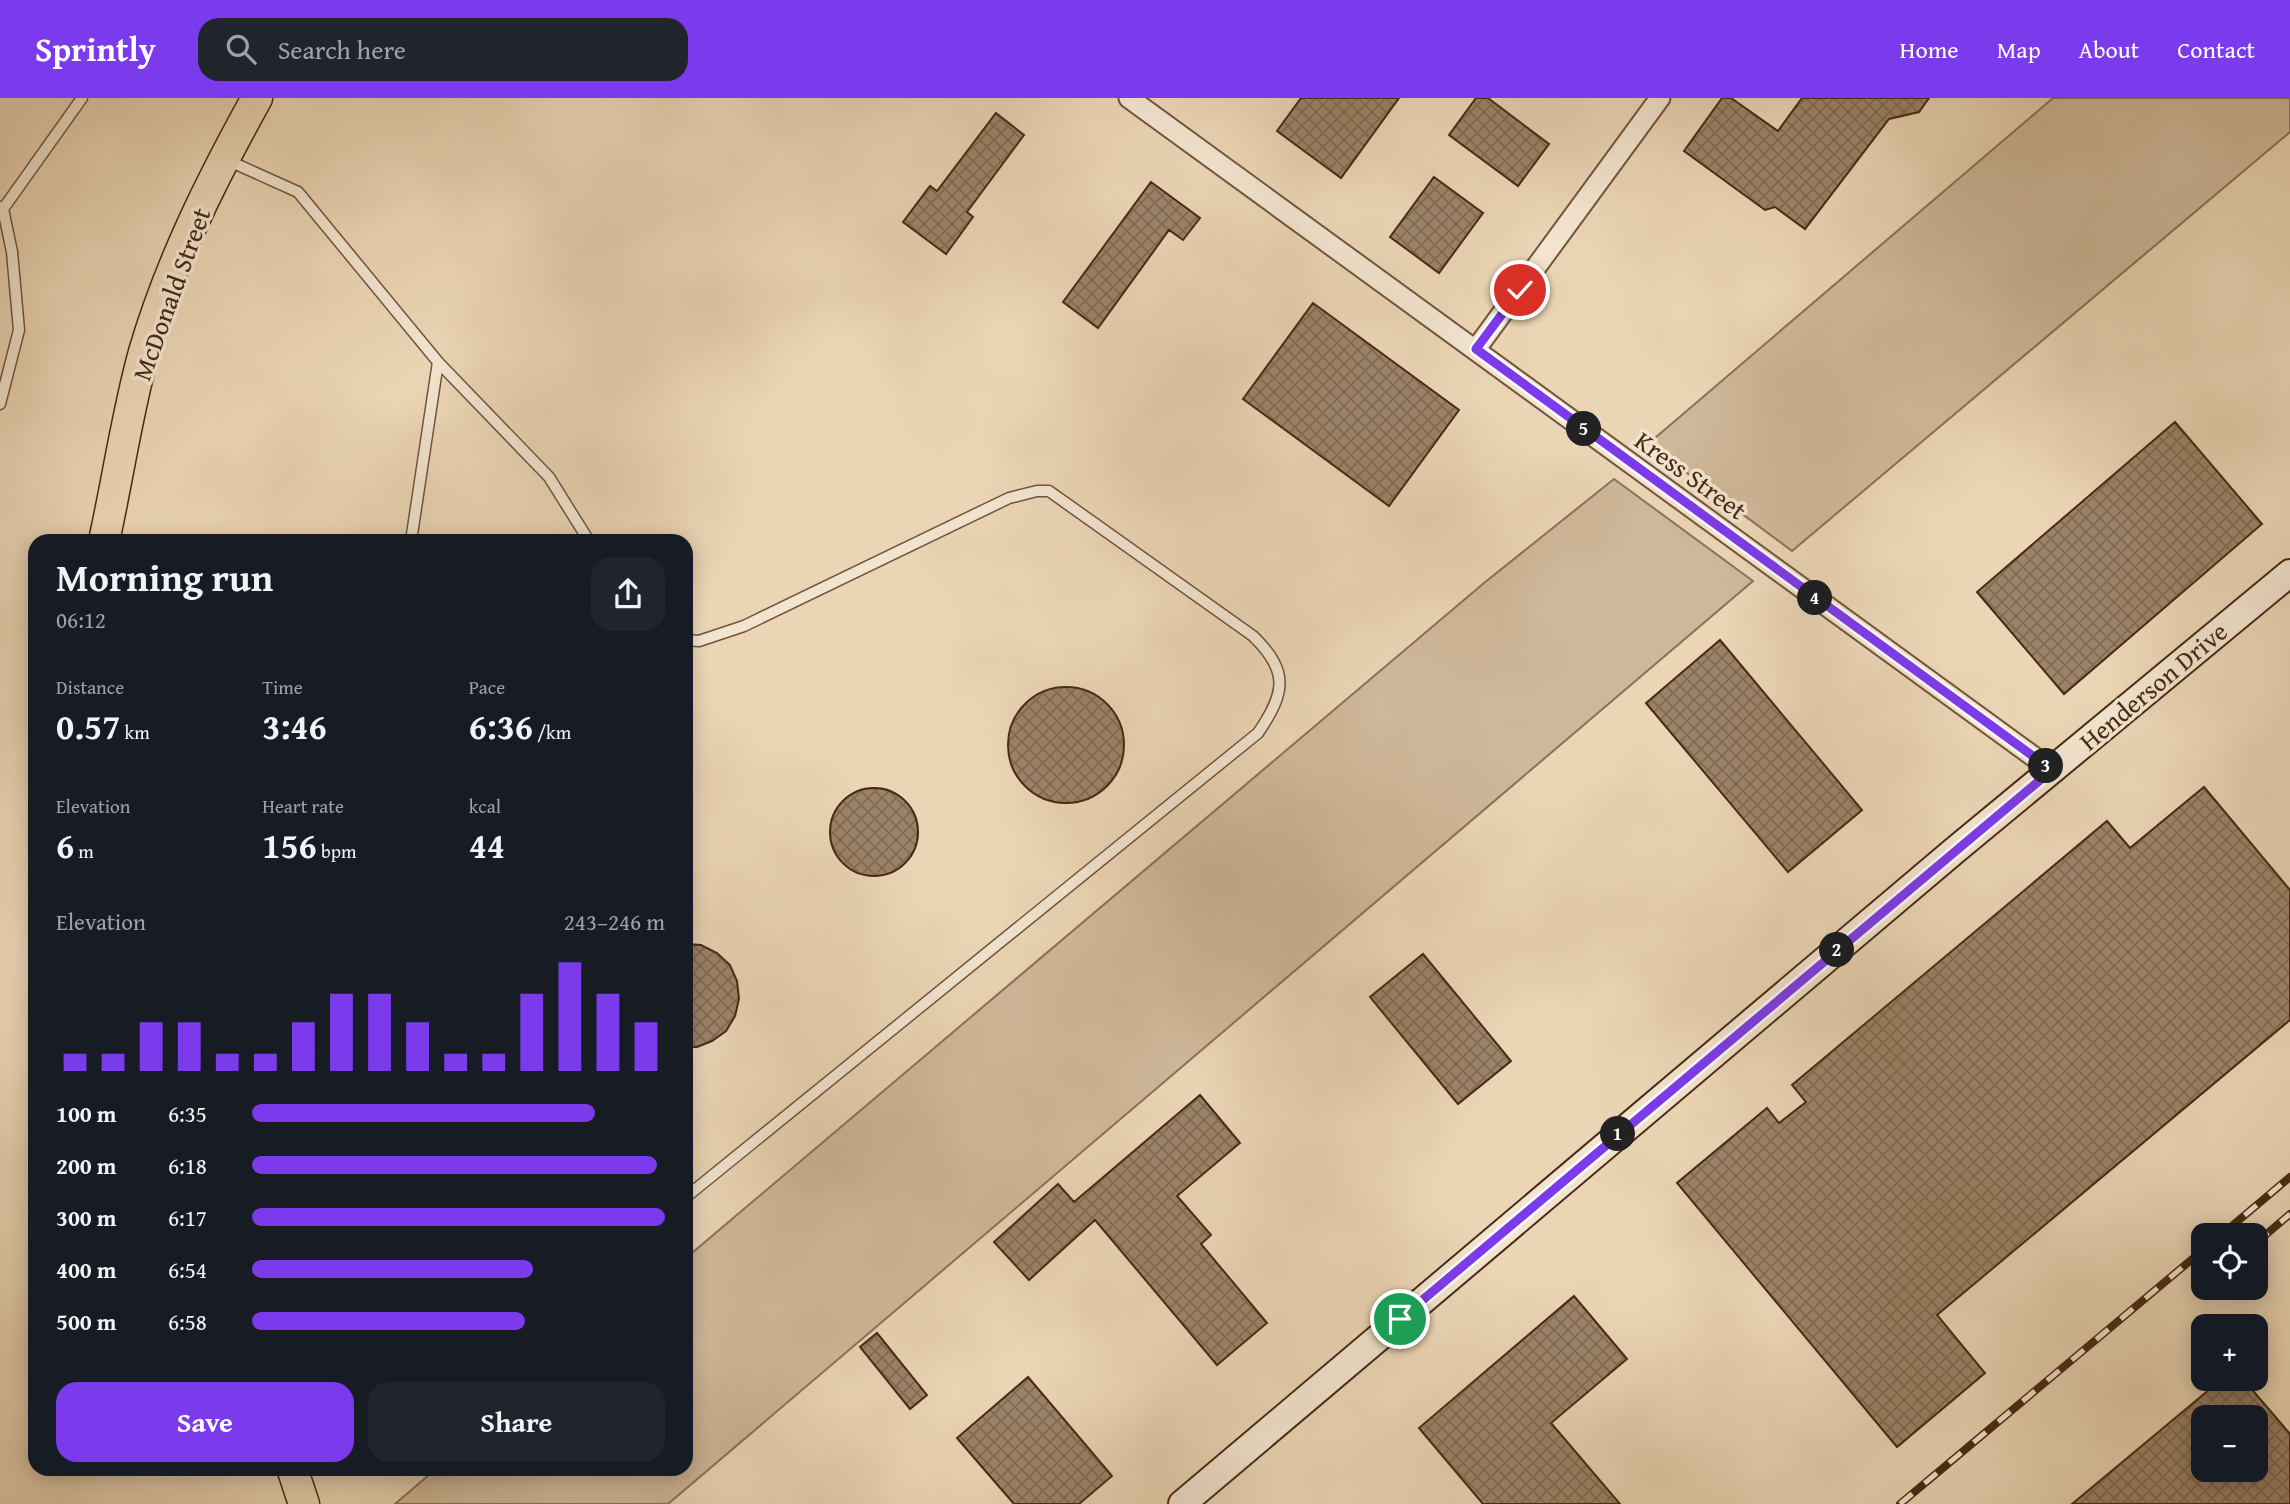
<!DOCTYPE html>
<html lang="en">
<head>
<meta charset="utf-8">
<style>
	body { margin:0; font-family:"Gentium Book Plus",serif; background:#20242c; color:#f1f3f6; height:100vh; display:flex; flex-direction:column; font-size:26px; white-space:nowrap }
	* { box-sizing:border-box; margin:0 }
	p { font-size:23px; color:#9ea1a6 }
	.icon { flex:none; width:38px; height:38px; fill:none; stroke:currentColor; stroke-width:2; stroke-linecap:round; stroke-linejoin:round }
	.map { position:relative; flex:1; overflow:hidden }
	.details { position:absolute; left:28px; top:436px; width:665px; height:942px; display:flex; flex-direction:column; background:#171b24; border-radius:21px; box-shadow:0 4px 18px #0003 }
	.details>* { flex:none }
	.fabs { position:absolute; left:2191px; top:1125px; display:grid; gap:14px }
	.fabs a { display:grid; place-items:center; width:77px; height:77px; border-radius:14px; background:#171b24; box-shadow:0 4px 18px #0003; font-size:35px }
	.pin { position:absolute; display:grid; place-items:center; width:60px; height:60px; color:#fff; margin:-30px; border:4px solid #fff; border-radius:50%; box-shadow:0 2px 7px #0007 }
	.km { position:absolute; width:35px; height:35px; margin:-18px; border-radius:50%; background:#222; color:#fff; font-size:19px; line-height:35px; text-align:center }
	.round { display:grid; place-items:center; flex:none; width:74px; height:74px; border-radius:21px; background:#20242c }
	.overview { display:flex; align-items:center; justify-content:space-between; height:119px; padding:0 28px }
	h1 { font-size:38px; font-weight:800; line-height:52px }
	.figures { display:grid; grid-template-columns:repeat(3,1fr); gap:10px; height:119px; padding:7px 28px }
	.figures div { display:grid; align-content:center }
	.figures b { font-size:35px; font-weight:800 }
	.figures small { font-size:19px; font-weight:400 }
	.figures p { font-size:19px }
	.chart { height:196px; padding:14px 28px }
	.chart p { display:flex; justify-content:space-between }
	.chart svg { width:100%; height:126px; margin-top:7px; stroke:#7c3aed; stroke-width:6 }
	.action { display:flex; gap:14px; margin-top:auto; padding:14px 28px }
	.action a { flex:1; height:80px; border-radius:21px; background:#7c3aed; color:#fff; font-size:28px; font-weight:800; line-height:80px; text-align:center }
	.action a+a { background:#20242c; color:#f1f3f6 }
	ul { padding:0 28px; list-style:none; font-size:23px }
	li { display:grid; grid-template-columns:112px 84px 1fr; align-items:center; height:52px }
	li i { height:18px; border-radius:9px; background:#7c3aed }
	header { display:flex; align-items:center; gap:42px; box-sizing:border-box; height:98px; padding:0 35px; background:#7c3aed; color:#fff }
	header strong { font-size:33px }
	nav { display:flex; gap:38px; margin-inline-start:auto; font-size:24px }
	.search { width:490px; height:63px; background:#20242c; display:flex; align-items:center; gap:18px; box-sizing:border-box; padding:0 24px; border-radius:21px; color:#9ea1a6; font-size:26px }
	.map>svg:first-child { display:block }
	.grass { fill:#cfb89a; stroke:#8b7157; stroke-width:2 }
	.building { fill:url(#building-cross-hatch); stroke:#472a14; stroke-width:2; fill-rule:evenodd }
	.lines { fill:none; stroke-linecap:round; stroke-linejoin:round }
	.lane-casing { stroke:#70553c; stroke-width:13 }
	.street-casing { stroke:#70553c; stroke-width:23 }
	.secondary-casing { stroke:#472a14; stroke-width:30 }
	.primary-casing { stroke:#472a14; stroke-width:33 }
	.lane { stroke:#f2e4cf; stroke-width:10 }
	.street { stroke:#f2e4cf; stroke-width:19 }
	.secondary { stroke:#f2e4cf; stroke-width:26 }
	.primary { stroke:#ebd5b5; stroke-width:30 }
	.rail-casing { stroke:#472a14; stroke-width:8 }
	.rail { stroke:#f2e4cf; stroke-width:5; stroke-dasharray:16; stroke-linecap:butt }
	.route-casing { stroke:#fff; stroke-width:14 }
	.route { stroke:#7c3aed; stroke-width:9 }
	.labels { text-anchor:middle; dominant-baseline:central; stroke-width:7; stroke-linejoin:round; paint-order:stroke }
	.street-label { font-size:26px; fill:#472a14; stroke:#f2e4cf }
</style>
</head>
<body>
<header>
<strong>Sprintly</strong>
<div class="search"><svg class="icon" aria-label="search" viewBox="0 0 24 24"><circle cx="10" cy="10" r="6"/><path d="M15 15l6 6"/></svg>Search here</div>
<nav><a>Home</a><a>Map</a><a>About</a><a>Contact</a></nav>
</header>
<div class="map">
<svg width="2290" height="1406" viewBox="0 0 2290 1406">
	<defs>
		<pattern id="building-cross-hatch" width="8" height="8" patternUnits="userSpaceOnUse" patternTransform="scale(1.75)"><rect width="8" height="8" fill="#9c8368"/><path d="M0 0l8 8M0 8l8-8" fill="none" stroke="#816b54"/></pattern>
	</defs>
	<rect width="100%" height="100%" fill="#ebd5b5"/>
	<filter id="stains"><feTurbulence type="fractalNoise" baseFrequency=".00286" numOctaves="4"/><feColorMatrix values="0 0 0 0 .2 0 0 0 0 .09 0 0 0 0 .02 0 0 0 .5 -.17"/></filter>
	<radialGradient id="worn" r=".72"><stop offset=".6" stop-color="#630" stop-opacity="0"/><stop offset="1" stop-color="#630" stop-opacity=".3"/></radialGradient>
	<path class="grass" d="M2053,0H2290V34L1792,453L1648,346Z
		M1614,381L1753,483L668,1406H395L437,1370H686V1160L1484,485Z"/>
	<path class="building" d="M1301,0H1399L1341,80L1277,33Z
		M1476,0H1488L1549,46L1518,88L1449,37Z
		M1722,0H1731L1778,33L1802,0H1929L1919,14L1889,21L1805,131L1775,109L1765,112L1684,53Z
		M996,15L1024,37L967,114L973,119L946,156L903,124L930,88L937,93Z
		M1434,79L1483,115L1439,175L1390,139Z
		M1151,84L1200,120L1183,142L1169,132L1098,230L1063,204Z
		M1313,205L1459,312L1389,408L1243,301Z
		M2175,324L2262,426L2064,596L1977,494Z
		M1720,542L1862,712L1788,774L1646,605Z
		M1008 647a58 58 0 1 1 116 0a58 58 0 1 1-116 0Z
		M2204,689L2290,792V922L1937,1217L1985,1275L1897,1349L1677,1085L1767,1010L1779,1025L1806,1004L1792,987L2107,723L2130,750Z
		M830 734a44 44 0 1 1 88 0a44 44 0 1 1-88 0Z
		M686,846L701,847L717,855L730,867L737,883L739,901L735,918L726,933L712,943L697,949H686Z
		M1423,856L1511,963L1458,1006L1370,899Z
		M1200,997L1240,1045L1177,1098L1211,1137L1201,1146L1267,1225L1217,1267L1095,1122L1029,1182L994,1144L1058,1086L1074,1104Z
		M1574,1198L1627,1261L1551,1325L1620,1406H1483L1419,1330Z
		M877,1235L927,1297L910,1311L860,1249Z
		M1028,1279L1112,1378L1079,1406H1014L957,1340Z
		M2222,1281H2243L2290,1336V1406H2072ZM2203,1320H2256V1372H2203Z"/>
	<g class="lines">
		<defs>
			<path id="lane" d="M227,62L298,94L438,264L411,443
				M0,109L3,111L12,154L19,232L0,306
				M3,111L82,0
				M438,264L549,379L589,443
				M686,542L699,543L744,528L1009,400L1037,393H1049L1253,538C1289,573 1286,594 1258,635L686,1099"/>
			<path id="street" d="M1129,0L2052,672
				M1476,251L1660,0"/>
			<path id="secondary" d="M1182,1406L1954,753L2290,475"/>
			<path id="primary" d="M104,443C118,380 127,315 144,254C170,165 212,81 257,0
				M292,1370L304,1406"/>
		</defs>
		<use href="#lane" class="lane-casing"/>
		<use href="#street" class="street-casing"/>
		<use href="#secondary" class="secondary-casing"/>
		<use href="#primary" class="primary-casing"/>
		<use href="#lane" class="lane"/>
		<use href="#street" class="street"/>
		<use href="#secondary" class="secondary"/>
		<use href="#primary" class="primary"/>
		<defs>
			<path id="rail" d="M2220,1138L2290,1079
				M2256,1145L2290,1116
				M1900,1406L2203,1152"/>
		</defs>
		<use href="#rail" class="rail-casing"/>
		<use href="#rail" class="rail"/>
	</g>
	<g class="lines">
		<defs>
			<path id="route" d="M1400,1221L2052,672L1476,251L1520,192"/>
		</defs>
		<use href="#route" class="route-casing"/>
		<use href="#route" class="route"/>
	</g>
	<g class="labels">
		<g class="street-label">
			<text transform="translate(171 196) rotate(-70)">McDonald Street</text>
			<text transform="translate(1691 377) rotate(36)">Kress Street</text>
			<text transform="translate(2153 588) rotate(-40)">Henderson Drive</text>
		</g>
	</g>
	<rect width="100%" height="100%" filter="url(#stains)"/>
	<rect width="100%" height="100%" fill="url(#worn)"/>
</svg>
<div class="fabs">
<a><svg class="icon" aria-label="locate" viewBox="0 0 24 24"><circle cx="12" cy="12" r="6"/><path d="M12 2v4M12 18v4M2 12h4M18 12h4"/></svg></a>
<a>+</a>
<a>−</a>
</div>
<div class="pin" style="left:1400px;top:1221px;background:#1e9e55"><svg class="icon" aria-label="arrive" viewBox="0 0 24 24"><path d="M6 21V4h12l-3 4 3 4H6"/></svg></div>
<div class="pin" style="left:1520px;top:192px;background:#d93025"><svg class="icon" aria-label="check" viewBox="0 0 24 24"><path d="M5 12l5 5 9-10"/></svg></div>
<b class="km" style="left:1618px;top:1036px">1</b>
<b class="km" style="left:1837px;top:852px">2</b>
<b class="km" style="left:2046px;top:668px">3</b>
<b class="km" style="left:1815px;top:500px">4</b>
<b class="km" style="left:1584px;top:331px">5</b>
<section class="details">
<div class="overview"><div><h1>Morning run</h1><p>06:12</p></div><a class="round"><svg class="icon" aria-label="share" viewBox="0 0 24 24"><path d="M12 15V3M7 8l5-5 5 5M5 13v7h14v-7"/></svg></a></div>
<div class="figures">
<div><p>Distance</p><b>0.57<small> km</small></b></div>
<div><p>Time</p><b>3:46</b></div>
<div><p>Pace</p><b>6:36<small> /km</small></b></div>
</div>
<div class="figures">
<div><p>Elevation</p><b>6<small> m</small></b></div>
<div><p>Heart rate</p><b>156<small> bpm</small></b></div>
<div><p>kcal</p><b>44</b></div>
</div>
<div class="chart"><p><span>Elevation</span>243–246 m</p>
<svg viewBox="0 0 160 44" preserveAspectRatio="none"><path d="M5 44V38M15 44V38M25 44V27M35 44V27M45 44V38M55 44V38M65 44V27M75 44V17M85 44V17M95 44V27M105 44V38M115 44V38M125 44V17M135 44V6M145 44V17M155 44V27"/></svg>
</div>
<ul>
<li><b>100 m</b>6:35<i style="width:83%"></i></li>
<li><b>200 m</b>6:18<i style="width:98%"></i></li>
<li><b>300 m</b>6:17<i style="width:100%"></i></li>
<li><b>400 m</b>6:54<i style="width:68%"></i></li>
<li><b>500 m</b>6:58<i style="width:66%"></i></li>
</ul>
<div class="action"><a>Save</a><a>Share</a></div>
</section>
</div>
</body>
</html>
